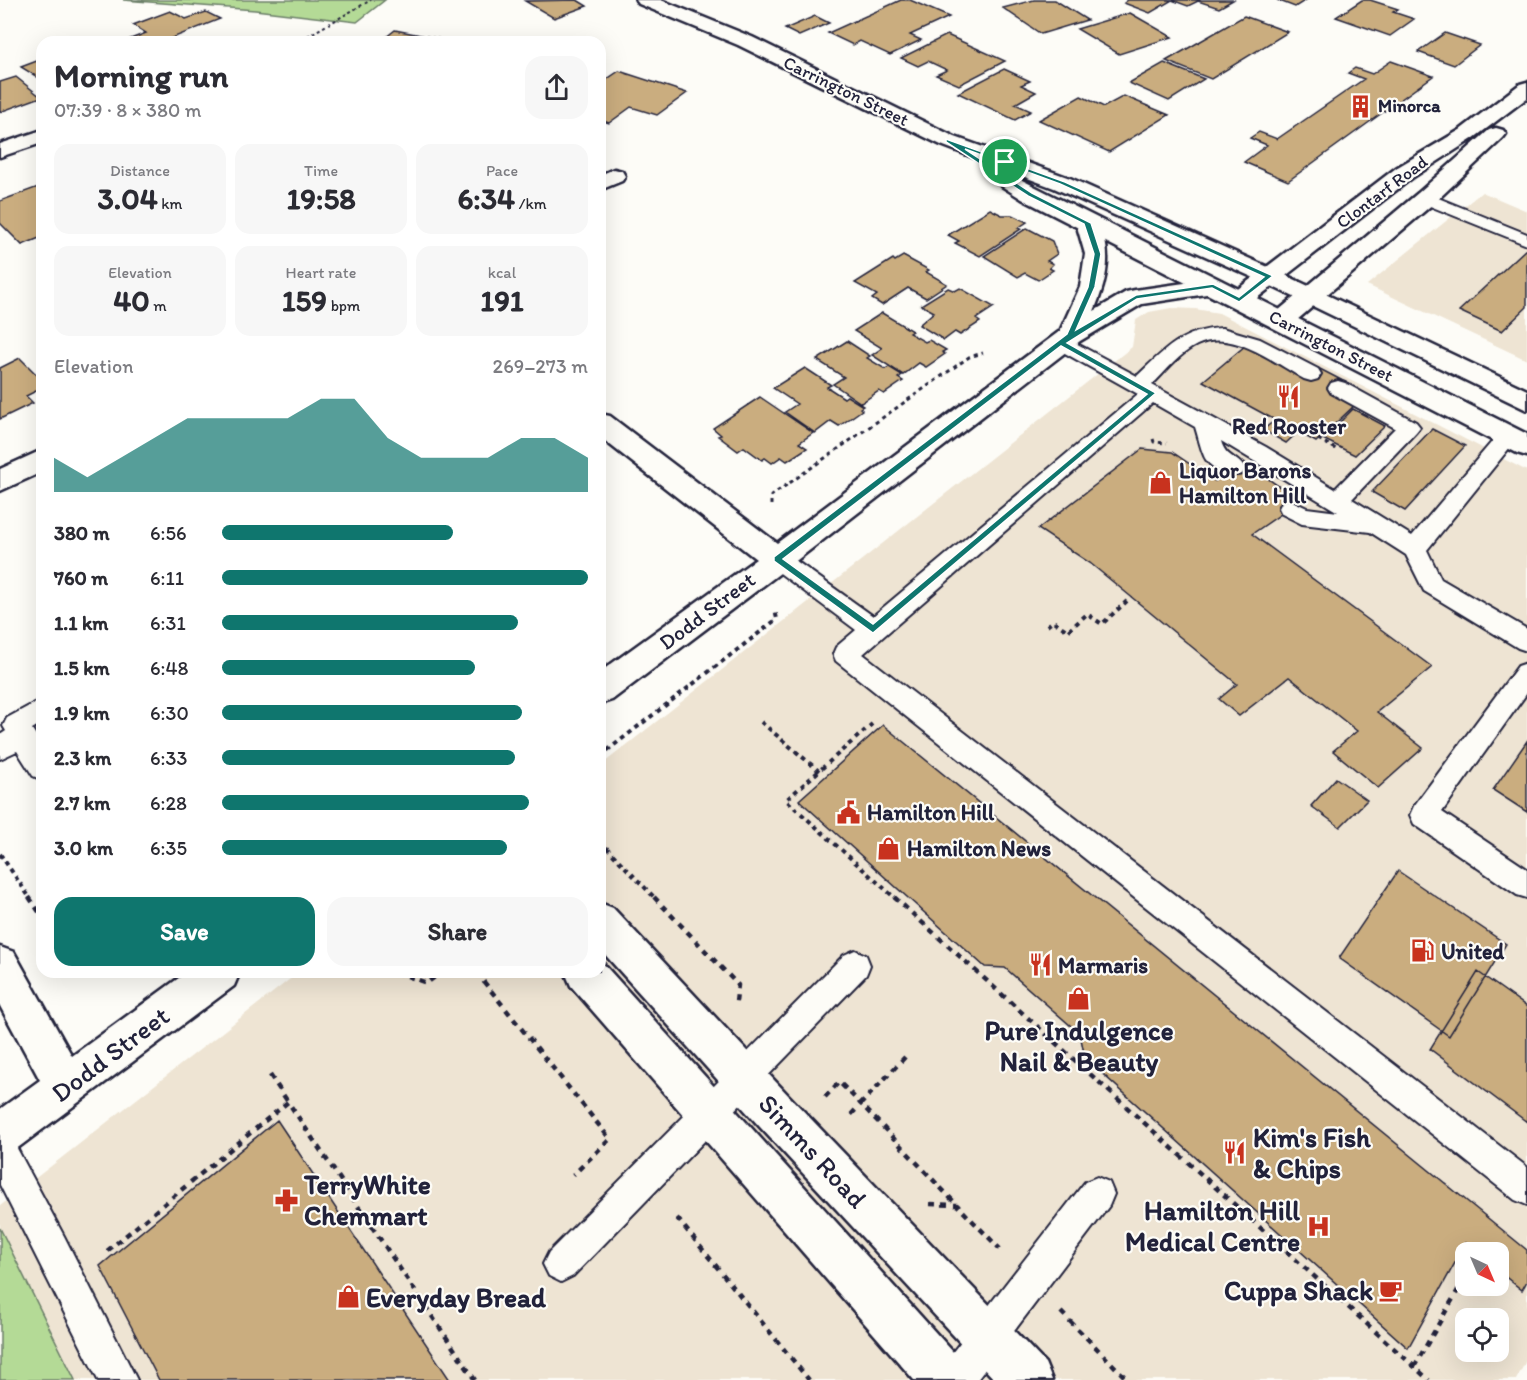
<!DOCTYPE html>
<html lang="en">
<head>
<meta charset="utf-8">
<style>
	body { margin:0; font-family:Itim,sans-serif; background:#f7f7f7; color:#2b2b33; height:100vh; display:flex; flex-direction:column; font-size:22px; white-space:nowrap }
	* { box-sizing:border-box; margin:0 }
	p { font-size:20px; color:#7c7c81 }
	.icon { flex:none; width:33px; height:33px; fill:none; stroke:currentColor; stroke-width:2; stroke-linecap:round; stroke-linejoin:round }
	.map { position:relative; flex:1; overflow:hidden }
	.drawer { position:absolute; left:36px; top:36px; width:570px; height:942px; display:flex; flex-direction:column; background:#fff; border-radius:18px; box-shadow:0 6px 24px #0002 }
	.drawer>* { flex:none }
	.needle { width:39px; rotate:136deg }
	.tools { position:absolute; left:1455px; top:1242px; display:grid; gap:12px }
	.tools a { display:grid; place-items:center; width:54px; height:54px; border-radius:12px; background:#fff; box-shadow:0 6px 24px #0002; font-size:30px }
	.pin { position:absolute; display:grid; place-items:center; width:51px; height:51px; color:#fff; margin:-26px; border:3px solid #fff; border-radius:50%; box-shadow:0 2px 6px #0007 }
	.round { display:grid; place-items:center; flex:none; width:63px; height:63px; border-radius:18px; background:#f7f7f7 }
	.summary { display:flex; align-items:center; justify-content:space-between; height:102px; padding:0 18px }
	h1 { font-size:33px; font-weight:700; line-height:45px }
	.metrics { display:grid; grid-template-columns:repeat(3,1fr); gap:9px; height:102px; padding:6px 18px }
	.metrics div { display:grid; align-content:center; border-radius:15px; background:#f7f7f7; text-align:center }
	.metrics b { font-size:30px; font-weight:700 }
	.metrics small { font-size:16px; font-weight:400 }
	.metrics p { font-size:16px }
	.chart { height:168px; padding:12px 18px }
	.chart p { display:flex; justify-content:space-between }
	.chart svg { width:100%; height:108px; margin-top:6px; fill:#0f766e; opacity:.7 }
	.primary-button { display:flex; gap:12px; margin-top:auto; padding:12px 18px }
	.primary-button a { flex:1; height:69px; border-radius:18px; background:#0f766e; color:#fff; font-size:24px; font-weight:700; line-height:69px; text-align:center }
	.primary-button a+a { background:#f7f7f7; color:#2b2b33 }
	ul { padding:0 18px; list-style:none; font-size:20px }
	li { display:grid; grid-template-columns:96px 72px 1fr; align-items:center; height:45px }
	li i { height:15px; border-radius:8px; background:#0f766e }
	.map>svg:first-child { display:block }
	.built { fill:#eee4d3; fill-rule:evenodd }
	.green { fill:#b4da96; stroke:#6b7e68; stroke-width:1.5 }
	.building { fill:#caad7f; stroke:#22223b; stroke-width:1.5 }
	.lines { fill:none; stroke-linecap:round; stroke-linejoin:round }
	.service-casing { stroke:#22223b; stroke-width:4 }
	.minor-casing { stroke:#22223b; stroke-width:5 }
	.tertiary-casing { stroke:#22223b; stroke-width:5 }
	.secondary-casing { stroke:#22223b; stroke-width:5 }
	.path-far3 { stroke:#22223b; stroke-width:2; stroke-dasharray:3 3; stroke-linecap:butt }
	.path-far2 { stroke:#22223b; stroke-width:3; stroke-dasharray:4 4; stroke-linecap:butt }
	.path-far1 { stroke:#22223b; stroke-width:4; stroke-dasharray:4.5 4.5; stroke-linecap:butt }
	.path { stroke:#22223b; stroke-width:4.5; stroke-dasharray:6 6; stroke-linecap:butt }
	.service { fill:#fdfcf7; fill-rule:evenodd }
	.minor { fill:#fdfcf7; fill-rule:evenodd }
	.tertiary { fill:#fdfcf7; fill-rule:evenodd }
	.secondary { fill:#fdfcf7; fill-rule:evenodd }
	.route { fill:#0f766e; stroke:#fff; stroke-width:1.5; fill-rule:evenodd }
	.labels { text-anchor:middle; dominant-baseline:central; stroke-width:4.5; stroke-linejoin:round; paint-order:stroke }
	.far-street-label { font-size:18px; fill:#22223b; stroke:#fdfcf7 }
	.far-poi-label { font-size:18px; font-weight:bold; fill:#22223b; stroke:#fdfcf7; text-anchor:start }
	.poi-label { font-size:22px; font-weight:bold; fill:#22223b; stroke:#fdfcf7; text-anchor:start }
	.street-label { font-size:22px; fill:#22223b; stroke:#fdfcf7 }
	.near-poi-label { font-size:27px; font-weight:bold; fill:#22223b; stroke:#fdfcf7; text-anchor:start }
	.near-street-label { font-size:27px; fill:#22223b; stroke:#fdfcf7 }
</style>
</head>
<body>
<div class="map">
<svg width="1527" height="1380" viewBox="0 0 1527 1380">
	<rect width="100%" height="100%" fill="#fdfcf7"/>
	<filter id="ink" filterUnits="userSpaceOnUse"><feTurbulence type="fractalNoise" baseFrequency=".0167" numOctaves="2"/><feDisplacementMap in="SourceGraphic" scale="12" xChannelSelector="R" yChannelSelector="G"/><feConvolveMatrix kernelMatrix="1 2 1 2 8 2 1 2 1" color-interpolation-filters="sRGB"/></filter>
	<g filter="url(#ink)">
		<path class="built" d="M1482,192L1527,211V360L1367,285Z
			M1171,308L1195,309L1219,313L1527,471V1359L1516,1380H75L0,1228V1206L299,972H600V766L1132,347L1136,320L1149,312ZM1466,1252H1498V1286H1466ZM1466,1318H1498V1352H1466Z"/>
		<path class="green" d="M123,0H385L357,22L255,10Z
			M0,1228L75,1380H0Z"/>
		<path class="building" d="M577,0L587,6L554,18L525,1Z
			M901,0H910L949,17L910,35L921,40L890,55L860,41L853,45L828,33Z
			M1034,0H1055L1087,20L1041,34L1003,8Z
			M1128,0H1233L1219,8L1198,1L1188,6L1172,0L1150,13L1124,3Z
			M1277,0H1306L1295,7Z
			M1362,0H1370L1398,9L1393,12L1414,19L1390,36L1336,17Z
			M170,11L186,19L206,12L220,19L172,38L179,42H123L146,33L133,25Z
			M1130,13L1172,37L1119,54L1077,29Z
			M815,16L829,23L799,36L785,29Z
			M1244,16L1288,32L1211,79L1166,61Z
			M395,30L456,42H380Z
			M1445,33L1480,45L1454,65L1418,52Z
			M947,35L1005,61L959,85L936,75L947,70L928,61L918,66L901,58Z
			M42,59V80L21,67Z
			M1391,61L1433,76L1288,181L1244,162L1267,145L1250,138L1259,132L1277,139L1364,79L1348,73L1355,68L1372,74Z
			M1164,63L1204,79L1169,101L1129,83Z
			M1004,69L1030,81L1021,85L1036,92L1015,104L1031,111L1015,120L958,93Z
			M619,71L687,93L657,115L631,107L609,123L600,120V84Z
			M16,77L41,97L0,112V82Z
			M1081,96L1104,107L1124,96L1169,115L1109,152L1039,120Z
			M38,187L42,191V237L22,245L0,223V201Z
			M990,209L1002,215H1012L1027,222L1018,228L1021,229L980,256L955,243L959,241L948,235Z
			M1027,228L1052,241L1057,254L1047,261L1053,264L1049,268L1053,270L1038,280L1025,273L1018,277L984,256Z
			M1525,250L1527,251V307L1502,331L1459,311Z
			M903,256L929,270L926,272L947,284L926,298L908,288L882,305L872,299L877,295L855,283L893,259L895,261Z
			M948,288L955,291L960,288L994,307L976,319L980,322L960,335L955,332L944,340L919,325L934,312L921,305Z
			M882,313L912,331L909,333L925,342L929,340L946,350L942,352L945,354L926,367L919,363L903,375L872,355L882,348L854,331Z
			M847,341L870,356L867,358L885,369L889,367L902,375L898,378L903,381L884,394L879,391L861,403L833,384L844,377L817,360Z
			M1245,346L1307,378L1318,368L1345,382L1335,391L1357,403L1316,442L1298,432L1286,443L1263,430L1275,420L1203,381Z
			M20,358L42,380V388L26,396L33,403L0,419V368Z
			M805,368L831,385L827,387L844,398L847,396L863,406L860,408L862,410L839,426L831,421L815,433L785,412L797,404L773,388Z
			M760,397L813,433L799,443L807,448L787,461L781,457L772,463L765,458L762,460L744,447L738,451L718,436L721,435L713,428Z
			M1353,409L1385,426L1355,455L1323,439Z
			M1432,429L1465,446L1405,511L1372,492Z
			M1142,449L1172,452L1215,481L1244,462L1300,501L1252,534L1432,667L1377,712L1423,748L1378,788L1333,751L1357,731L1289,677L1239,716L1219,699L1237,684L1090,563L1038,529Z
			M883,725L1527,1250V1281L1522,1290L1498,1271V1252H1477L1466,1243L1408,1348L1085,1058L1080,1034L1005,968L985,967L799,800Z
			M1527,741V812L1493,790Z
			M1336,778L1367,800L1340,827L1311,806Z
			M1398,871L1506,944L1449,1036L1339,958Z
			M1478,972L1527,1007V1122L1430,1049Z
			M277,1120L450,1380H159L100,1266Z"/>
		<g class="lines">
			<defs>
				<path id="service" d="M1426,193L1527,234V245L1420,202L1417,198L1420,194Z
					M1222,328L1260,339L1318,369L1321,374L1318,379L1311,381L1304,379C1275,363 1232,328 1197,345C1180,353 1166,371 1152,385L1266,447L1335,489L1395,428L1331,393L1328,388L1331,383L1338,381L1345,383L1416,422L1420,427L1416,432L1352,499L1412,536L1501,431L1508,429L1515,431L1519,436L1515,441L1427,550L1441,579L1527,629V651L1518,648L1424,591L1406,555L1370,532L1302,524L1282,514L1279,508L1282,502L1290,500L1307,508L1338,512L1221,441C1226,459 1237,455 1245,469L1242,474C1229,478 1209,468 1204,456C1200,447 1198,436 1195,427L1153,403L863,654L1527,1167V1205L1515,1200L836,661L833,654L836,647L856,630L769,565L765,559L769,553L777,550L785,553L873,616L1138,394L1054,347L1051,343L1054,339L1061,337L1068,339L1137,376C1165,350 1181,330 1222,328Z
					M1527,663V693L1442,812L1527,869V898L1517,895L1414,824L1410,815L1414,806L1518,666Z
					M42,699V723L32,729L42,745V780L33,776L17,751L0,759V735L6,731L3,726L7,718Z
					M855,950L866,955L870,965L866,975L573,1276L561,1282L549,1276L543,1264L549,1252L844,955Z
					M0,1134L12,1139L64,1236L137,1380H98L0,1185Z
					M1097,1177L1109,1182L1114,1194L1109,1206L977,1380H935L941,1367L1085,1182Z"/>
				<path id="minor" d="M42,130V143L0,157V144Z
					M614,169L622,171L625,176L622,181L600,190V175Z
					M1087,216L1095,218C1115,248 1107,281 1094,311L1126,292L1135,290L1213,279L1222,281L1225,286L1222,291L1213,293L1142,304L1080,341L788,567L612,700L600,704V672L756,559L600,437V414L610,416L777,543L1060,331L1080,287L1085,254L1076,223L1079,218Z
					M42,450V472L0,491V469Z
					M600,903L613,908L790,1097L1045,1363L1052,1380H995L760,1127L600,949Z
					M0,947L14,952L72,1056L187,972H240L234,986L15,1150L0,1156V1109L40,1080L0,1006Z
					M600,960L963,1363L970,1380H914L571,986L565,972H600Z"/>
				<path id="tertiary" d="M1527,82V98L1474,138L1412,178L1248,305L1239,307L1230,305L1227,300L1230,295L1396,168L1460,130L1520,84Z
					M1496,128L1503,130L1506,134L1503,138L1434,203L1290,326L1281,329L1272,326L1269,321L1272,316L1418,193L1489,130Z"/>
				<path id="secondary" d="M636,0H661L752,37L955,137L1070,178L1277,271L1527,390V410L1261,281L1054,188L941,145L738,45L639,4Z
					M1000,169L1527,434V456L1517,453L1022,199L992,180L989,175L992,170Z"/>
			</defs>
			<use href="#service" class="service-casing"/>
			<use href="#minor" class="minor-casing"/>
			<use href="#tertiary" class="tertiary-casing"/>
			<use href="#secondary" class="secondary-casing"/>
			<path class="path-far3" d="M297,42L371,0"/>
			<path class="path-far2" d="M1153,439L1154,442L1167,443
				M1318,439L1336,449
				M771,505V496L969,357L983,353"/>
			<path class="path-far1" d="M1047,626L1053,621L1068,631L1087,614L1102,624L1127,601
				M761,722L819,771
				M872,724L786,800L895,898
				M600,756L777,619L775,610
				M600,841L655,898
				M0,854L30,898"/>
			<path class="path" d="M29,897L42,916
				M654,897L738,985L736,1002
				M894,897L1429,1380
				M396,972L427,983L441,972
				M476,972L610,1139L573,1175
				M905,1057L861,1104L956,1204
				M270,1075L288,1102
				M825,1097L839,1082L861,1104L848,1118
				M930,1204L957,1205L1000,1249
				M677,1218L809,1380
				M107,1251L288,1102L475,1380
				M1061,1312L1128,1380
				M1414,1367L1466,1276"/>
			<use href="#service" class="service"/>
			<use href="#minor" class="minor"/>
			<use href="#tertiary" class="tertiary"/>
			<use href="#secondary" class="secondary"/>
		</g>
	</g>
	<path class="route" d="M946,139L1065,182L1273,276L1239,302L1212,288L1137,299L1067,343L1156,393L873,633L774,561V557L1067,334L1088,287L1094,254L1084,224L1028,196L946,142ZM965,149L1060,184L1264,277L1239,297L1213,284L1136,295L1076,330L1095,287L1101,254L1091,223L1032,193ZM1061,346L1147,394L873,624L783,559Z"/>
	<defs>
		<symbol id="building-bare" viewBox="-9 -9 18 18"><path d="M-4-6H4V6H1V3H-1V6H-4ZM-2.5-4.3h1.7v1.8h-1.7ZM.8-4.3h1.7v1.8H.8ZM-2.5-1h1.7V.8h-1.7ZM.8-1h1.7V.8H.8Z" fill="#c8321e" stroke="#fdfcf7" stroke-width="2.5" paint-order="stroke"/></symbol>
		<symbol id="restaurant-bare" viewBox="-9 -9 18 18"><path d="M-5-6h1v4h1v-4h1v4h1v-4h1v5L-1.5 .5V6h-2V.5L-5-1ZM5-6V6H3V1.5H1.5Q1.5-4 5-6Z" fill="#c8321e" stroke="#fdfcf7" stroke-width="2.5" paint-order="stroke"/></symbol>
		<symbol id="shop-bare" viewBox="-9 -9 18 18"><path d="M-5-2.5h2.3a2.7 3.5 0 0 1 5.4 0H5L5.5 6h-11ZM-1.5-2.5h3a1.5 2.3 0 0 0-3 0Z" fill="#c8321e" stroke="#fdfcf7" stroke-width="2.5" paint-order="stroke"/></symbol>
		<symbol id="civic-bare" viewBox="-9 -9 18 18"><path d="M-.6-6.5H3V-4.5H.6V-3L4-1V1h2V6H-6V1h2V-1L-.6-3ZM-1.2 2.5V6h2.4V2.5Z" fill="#c8321e" stroke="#fdfcf7" stroke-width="2.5" paint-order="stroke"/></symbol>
		<symbol id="fuel-bare" viewBox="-9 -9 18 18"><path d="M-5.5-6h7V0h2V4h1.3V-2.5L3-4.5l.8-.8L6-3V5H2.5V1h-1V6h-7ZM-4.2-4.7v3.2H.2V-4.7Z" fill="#c8321e" stroke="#fdfcf7" stroke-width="2.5" paint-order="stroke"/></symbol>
		<symbol id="pharmacy-bare" viewBox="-9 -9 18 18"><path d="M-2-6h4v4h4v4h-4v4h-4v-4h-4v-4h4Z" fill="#c8321e" stroke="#fdfcf7" stroke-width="2.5" paint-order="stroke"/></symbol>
		<symbol id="hospital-bare" viewBox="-9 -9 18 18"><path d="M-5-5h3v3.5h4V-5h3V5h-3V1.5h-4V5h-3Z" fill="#c8321e" stroke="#fdfcf7" stroke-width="2.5" paint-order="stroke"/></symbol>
		<symbol id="cafe-bare" viewBox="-9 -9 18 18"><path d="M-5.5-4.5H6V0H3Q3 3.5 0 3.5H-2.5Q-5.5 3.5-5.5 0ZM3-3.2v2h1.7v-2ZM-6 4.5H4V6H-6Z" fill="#c8321e" stroke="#fdfcf7" stroke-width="2.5" paint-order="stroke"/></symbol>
	</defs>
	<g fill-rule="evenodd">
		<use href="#building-bare" x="1344" y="90" width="33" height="33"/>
		<use href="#restaurant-bare" x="1272" y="380" width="33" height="33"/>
		<use href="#shop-bare" x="1144" y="466" width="33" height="33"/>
		<use href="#civic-bare" x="832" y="796" width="33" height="33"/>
		<use href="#shop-bare" x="872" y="832" width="33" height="33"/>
		<use href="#fuel-bare" x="1406" y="934" width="33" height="33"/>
		<use href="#restaurant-bare" x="1024" y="948" width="33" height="33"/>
		<use href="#shop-bare" x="1062" y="982" width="33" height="33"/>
		<use href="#restaurant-bare" x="1218" y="1136" width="33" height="33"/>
		<use href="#pharmacy-bare" x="270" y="1184" width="33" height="33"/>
		<use href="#hospital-bare" x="1302" y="1210" width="33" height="33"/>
		<use href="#cafe-bare" x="1374" y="1274" width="33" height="33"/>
		<use href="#shop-bare" x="332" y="1280" width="33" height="33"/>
	</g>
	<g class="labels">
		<g class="far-street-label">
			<text transform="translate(846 91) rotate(26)">Carrington Street</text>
			<text transform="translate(1382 192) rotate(-37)">Clontarf Road</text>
			<text transform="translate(1331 346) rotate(27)">Carrington Street</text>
		</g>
		<g class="far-poi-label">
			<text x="1378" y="106">Minorca</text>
		</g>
		<g class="poi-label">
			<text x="1289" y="426" text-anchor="middle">Red Rooster</text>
			<text x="1179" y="470">Liquor Barons<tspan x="1179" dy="25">Hamilton Hill</tspan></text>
			<text x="867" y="812">Hamilton Hill</text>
			<text x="907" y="848">Hamilton News</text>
			<text x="1441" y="951">United</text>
			<text x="1058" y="965">Marmaris</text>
		</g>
		<g class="street-label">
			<text transform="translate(707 611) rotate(-37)">Dodd Street</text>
		</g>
		<g class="near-poi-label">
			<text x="1079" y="1030" text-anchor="middle">Pure Indulgence<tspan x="1079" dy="31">Nail &amp; Beauty</tspan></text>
			<text x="1253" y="1137">Kim's Fish<tspan x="1253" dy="31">&amp; Chips</tspan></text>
			<text x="304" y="1184">TerryWhite<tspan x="304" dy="31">Chemmart</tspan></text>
			<text x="1300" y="1210" text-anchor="end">Hamilton Hill<tspan x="1300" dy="31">Medical Centre</tspan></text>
			<text x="1373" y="1290" text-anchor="end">Cuppa Shack</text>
			<text x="366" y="1297">Everyday Bread</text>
		</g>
		<g class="near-street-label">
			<text transform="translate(110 1054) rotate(-37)">Dodd Street</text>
			<text transform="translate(813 1151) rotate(47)">Simms Road</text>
		</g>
	</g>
</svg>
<div class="tools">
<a><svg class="needle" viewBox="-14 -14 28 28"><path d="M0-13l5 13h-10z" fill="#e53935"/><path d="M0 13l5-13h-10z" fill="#7c7c81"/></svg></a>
<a><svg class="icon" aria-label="locate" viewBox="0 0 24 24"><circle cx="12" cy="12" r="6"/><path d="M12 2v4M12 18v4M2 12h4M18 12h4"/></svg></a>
</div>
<div class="pin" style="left:1005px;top:162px;background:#1e9e55"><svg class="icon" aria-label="arrive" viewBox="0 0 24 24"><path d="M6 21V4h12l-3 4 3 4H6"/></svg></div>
<section class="drawer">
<div class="summary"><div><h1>Morning run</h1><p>07:39 · 8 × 380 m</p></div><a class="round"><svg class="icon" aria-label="share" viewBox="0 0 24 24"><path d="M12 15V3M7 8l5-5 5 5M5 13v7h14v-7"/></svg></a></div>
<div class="metrics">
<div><p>Distance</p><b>3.04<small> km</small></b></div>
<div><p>Time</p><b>19:58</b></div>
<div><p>Pace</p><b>6:34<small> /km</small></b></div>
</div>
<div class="metrics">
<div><p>Elevation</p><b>40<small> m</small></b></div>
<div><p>Heart rate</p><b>159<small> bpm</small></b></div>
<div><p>kcal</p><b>191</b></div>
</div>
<div class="chart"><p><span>Elevation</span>269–273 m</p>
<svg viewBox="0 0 160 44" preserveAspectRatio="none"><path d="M0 44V30L10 38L20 30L30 22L40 14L50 14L60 14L70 14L80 6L90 6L100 22L110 30L120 30L130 30L140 22L150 22L160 30V44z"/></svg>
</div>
<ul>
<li><b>380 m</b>6:56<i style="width:63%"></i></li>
<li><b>760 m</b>6:11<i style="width:100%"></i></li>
<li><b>1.1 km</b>6:31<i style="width:81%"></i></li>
<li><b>1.5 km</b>6:48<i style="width:69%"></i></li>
<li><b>1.9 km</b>6:30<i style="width:82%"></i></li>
<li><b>2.3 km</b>6:33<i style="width:80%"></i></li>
<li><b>2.7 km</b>6:28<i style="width:84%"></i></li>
<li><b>3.0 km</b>6:35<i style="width:78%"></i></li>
</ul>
<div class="primary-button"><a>Save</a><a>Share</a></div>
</section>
</div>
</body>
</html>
